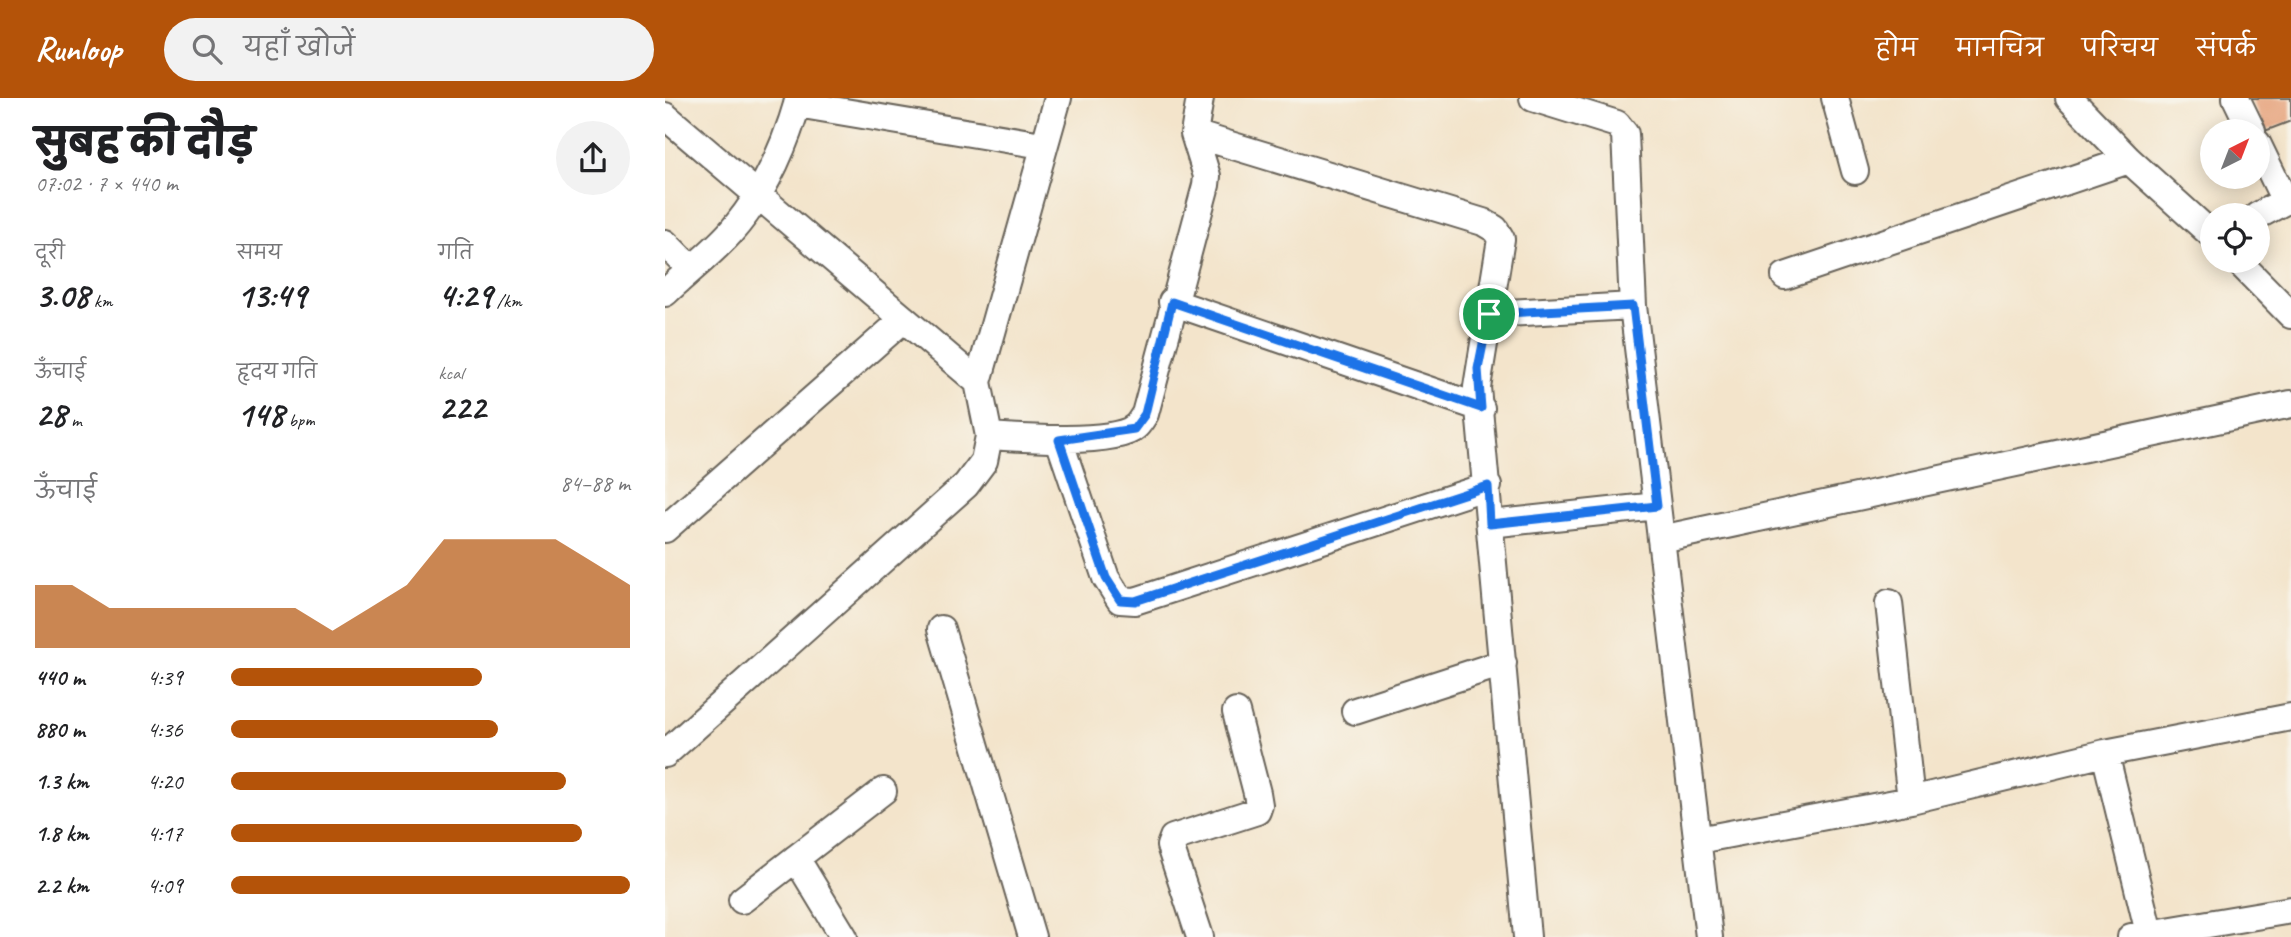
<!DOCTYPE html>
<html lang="hi">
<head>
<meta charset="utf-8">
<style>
	body { margin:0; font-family:Caveat,"Playpen Sans Deva",sans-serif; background:#f2f2f2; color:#202124; height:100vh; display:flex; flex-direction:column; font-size:26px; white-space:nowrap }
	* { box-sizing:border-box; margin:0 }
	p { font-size:23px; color:#757577 }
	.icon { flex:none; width:38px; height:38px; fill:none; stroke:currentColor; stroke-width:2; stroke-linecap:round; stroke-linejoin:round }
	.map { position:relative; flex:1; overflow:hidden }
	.side { display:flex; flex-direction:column; background:#fff; width:665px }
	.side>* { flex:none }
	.needle { width:46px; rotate:42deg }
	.controls { position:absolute; left:1535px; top:21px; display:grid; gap:14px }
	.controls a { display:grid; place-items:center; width:70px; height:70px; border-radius:50%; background:#fff; box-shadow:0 4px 18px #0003; font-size:35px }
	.pin { position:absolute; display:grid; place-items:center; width:60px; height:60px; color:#fff; margin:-30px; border:4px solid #fff; border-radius:50%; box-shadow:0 2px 7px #0007 }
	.round { display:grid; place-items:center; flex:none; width:74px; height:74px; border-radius:37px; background:#f2f2f2 }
	.summary { display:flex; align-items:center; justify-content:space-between; height:119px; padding:0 35px }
	h1 { font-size:38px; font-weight:800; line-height:52px }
	.figures { display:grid; grid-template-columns:repeat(3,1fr); gap:10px; height:119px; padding:7px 35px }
	.figures div { display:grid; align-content:center }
	.figures b { font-size:35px; font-weight:800 }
	.figures small { font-size:19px; font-weight:400 }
	.figures p { font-size:19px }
	.chart { height:196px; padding:14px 35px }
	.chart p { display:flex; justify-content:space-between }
	.chart svg { width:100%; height:126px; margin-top:7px; fill:#b45309; opacity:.7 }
	ul { padding:0 35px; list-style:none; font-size:23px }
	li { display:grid; grid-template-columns:112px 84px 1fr; align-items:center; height:52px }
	li i { height:18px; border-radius:9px; background:#b45309 }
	header { display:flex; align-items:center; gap:42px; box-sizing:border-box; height:98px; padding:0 35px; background:#b45309; color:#fff }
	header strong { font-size:33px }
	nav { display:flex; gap:38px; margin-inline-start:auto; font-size:24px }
	.search { width:490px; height:63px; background:#f2f2f2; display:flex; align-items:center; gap:18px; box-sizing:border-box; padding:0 24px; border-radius:38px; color:#757577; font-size:26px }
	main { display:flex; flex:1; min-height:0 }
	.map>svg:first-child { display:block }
	.building { fill:#e59d74 }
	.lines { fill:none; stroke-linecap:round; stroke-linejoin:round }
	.street-casing { stroke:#676259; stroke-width:30 }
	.street { stroke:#fff; stroke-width:26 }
	.route-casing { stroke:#fff; stroke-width:14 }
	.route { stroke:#1a73e8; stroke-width:9 }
</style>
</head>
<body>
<header>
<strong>Runloop</strong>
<div class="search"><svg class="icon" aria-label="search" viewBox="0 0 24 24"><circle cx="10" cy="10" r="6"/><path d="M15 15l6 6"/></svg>यहाँ खोजें</div>
<nav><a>होम</a><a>मानचित्र</a><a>परिचय</a><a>संपर्क</a></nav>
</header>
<main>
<section class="side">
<div class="summary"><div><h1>सुबह की दौड़</h1><p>07:02 · 7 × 440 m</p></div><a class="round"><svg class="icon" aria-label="share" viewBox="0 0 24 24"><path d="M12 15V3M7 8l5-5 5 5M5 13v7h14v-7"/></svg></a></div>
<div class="figures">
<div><p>दूरी</p><b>3.08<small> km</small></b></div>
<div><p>समय</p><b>13:49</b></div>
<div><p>गति</p><b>4:29<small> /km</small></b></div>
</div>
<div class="figures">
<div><p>ऊँचाई</p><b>28<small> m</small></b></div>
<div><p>हृदय गति</p><b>148<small> bpm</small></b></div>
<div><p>kcal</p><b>222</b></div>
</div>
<div class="chart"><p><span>ऊँचाई</span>84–88 m</p>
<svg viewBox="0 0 160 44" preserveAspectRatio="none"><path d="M0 44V22L10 22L20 30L30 30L40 30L50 30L60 30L70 30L80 38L90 30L100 22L110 6L120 6L130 6L140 6L150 14L160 22V44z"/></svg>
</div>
<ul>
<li><b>440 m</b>4:39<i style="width:63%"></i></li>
<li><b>880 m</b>4:36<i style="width:67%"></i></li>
<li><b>1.3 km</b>4:20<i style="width:84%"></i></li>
<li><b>1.8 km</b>4:17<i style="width:88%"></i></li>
<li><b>2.2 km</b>4:09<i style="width:100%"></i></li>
</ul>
</section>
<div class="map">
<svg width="1626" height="839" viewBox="0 0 1626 839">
	<rect width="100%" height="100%" fill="#f7f3e8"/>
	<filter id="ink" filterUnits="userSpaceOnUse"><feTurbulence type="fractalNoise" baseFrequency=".0143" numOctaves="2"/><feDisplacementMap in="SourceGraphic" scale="14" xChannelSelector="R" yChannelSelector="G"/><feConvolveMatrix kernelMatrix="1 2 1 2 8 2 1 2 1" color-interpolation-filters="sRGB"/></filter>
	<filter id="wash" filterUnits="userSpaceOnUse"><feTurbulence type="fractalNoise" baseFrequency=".00686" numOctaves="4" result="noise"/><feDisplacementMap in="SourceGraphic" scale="28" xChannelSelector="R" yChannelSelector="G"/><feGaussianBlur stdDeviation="1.57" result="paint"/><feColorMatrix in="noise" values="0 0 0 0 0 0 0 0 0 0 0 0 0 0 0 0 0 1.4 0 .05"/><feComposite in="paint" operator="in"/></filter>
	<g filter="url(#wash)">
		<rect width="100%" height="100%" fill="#f3e4cb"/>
		<g id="blocks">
			<path class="building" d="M1586,0H1626V23L1600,33Z"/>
		</g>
	</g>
	<g filter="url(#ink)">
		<use href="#blocks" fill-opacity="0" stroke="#676259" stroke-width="2"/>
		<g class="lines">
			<defs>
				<path id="street" d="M868,0L952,26L960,36L968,208L1044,839
					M1170,0L1190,73
					M1404,0L1464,62L1547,137
					M1571,0L1587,33
					M132,6L377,47
					M0,18L313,284
					M529,36L818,124L830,131L836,141L812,289L862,839
					M1592,45L1620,103
					M1592,118L1626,100
					M0,145L26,171
					M1573,163L1626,217
					M1120,178L1464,62
					M0,195C21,175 45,157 65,135C99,97 120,49 134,0
					M507,204L816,310
					M824,216L968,208
					M324,338C352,340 451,347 470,329C474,326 477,320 480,316L541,87L542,78L529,36L535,0
					M394,342L441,480L455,502L470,503L823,388
					M825,426L992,408
					M0,431L239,221
					M996,441L1626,306
					M1224,505L1246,702
					M276,531L367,839
					M690,613L838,565
					M1440,655L1485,839
					M0,656L301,387L319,363L324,338L313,284L393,0
					M1033,742L1246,702L1440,655L1626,619
					M131,760L179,839
					M77,802L218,693
					M535,839L505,748L508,740L592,713L594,707L592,695L571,614
					M1466,839L1626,812"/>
			</defs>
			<use href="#street" class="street-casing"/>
			<use href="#street" class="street"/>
		</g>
	</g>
	<g class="lines" filter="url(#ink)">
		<defs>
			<path id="route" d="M507,204L816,310L813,271L824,216L968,208L992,408L825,426L823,388L470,503L455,502L441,480L394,342L469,331L480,316Z"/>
		</defs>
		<use href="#route" class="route-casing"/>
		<use href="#route" class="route"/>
	</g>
</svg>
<div class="controls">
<a><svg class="needle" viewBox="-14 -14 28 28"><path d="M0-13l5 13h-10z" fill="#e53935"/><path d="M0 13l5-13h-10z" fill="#757577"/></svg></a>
<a><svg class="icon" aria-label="locate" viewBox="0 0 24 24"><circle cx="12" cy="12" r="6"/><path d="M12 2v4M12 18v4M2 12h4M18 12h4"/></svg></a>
</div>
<div class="pin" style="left:824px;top:216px;background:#1e9e55"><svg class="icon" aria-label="arrive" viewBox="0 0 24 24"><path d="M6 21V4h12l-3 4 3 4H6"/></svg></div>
</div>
</main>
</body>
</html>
